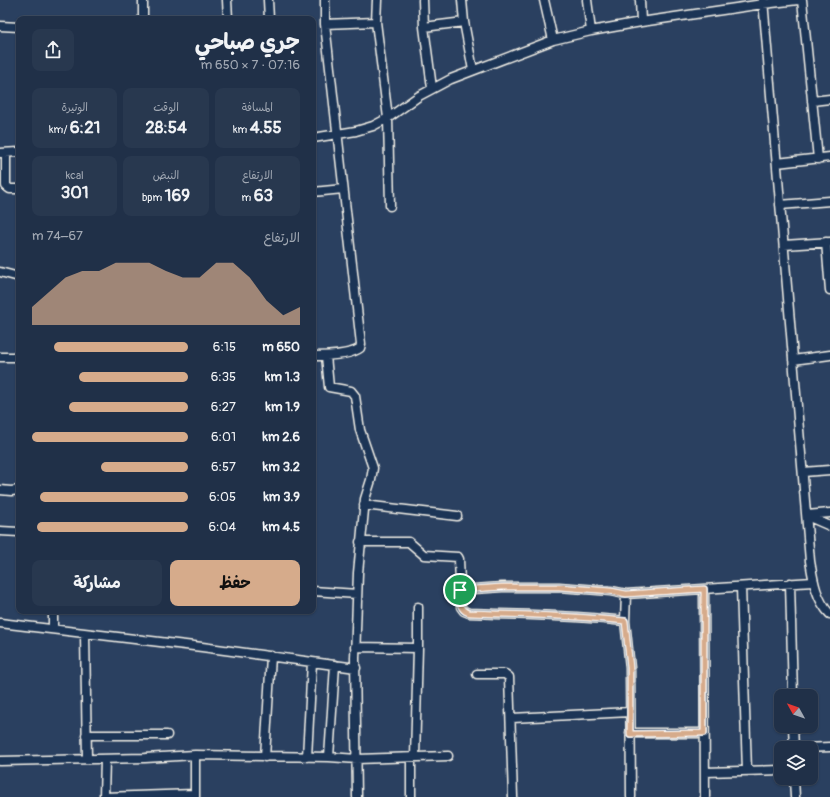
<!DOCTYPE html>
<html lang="ar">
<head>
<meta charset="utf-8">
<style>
	body { margin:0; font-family:Pangolin,"Playpen Sans Arabic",sans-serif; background:#28384f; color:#f1f3f6; direction:rtl; height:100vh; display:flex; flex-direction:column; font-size:15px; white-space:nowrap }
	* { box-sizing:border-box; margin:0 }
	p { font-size:13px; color:#a2a9b4 }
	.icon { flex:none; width:22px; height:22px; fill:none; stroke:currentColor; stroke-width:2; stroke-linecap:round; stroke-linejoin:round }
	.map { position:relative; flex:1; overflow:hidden; direction:ltr }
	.side { position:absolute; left:16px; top:16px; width:300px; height:598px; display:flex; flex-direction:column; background:#203048; border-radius:8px; box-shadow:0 1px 3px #0004,0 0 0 1px #3d4b60; direction:rtl }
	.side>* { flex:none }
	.needle { width:26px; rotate:310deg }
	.fabs { position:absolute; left:774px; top:689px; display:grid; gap:8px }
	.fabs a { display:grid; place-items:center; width:44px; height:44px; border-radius:8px; background:#203048; box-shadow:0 1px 3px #0004,0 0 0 1px #3d4b60; font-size:20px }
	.pin { position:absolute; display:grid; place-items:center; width:34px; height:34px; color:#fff; margin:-17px; border:2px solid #fff; border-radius:50%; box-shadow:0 1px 4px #0007 }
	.round { display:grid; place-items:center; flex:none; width:42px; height:42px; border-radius:8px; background:#28384f }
	.summary { display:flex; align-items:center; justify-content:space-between; height:68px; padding:0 16px }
	h1 { font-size:22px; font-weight:700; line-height:30px }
	.figures { display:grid; grid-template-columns:repeat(3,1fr); gap:6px; height:68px; padding:4px 16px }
	.figures div { display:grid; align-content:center; border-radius:8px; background:#28384f; text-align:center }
	.figures b { font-size:17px; font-weight:700 }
	.figures small { font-size:11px; font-weight:400 }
	.figures p { font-size:11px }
	.chart { height:112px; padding:8px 16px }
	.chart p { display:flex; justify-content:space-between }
	.chart svg { width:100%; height:72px; margin-top:4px; fill:#d6ab8b; opacity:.7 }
	.cta { display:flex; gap:8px; margin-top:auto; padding:8px 16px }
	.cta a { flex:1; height:46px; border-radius:8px; background:#d6ab8b; color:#111; font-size:16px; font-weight:700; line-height:46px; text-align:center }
	.cta a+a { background:#28384f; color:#f1f3f6 }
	ul { padding:0 16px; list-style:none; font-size:13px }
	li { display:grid; grid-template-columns:64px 48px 1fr; align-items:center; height:30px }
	li i { height:10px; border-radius:5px; background:#d6ab8b }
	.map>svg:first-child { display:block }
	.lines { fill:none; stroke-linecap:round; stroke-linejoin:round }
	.minor-casing { stroke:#f4f1e8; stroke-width:11 }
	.minor { stroke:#1d3557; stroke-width:8 }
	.route-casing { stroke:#fff; stroke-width:8 }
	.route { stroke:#d6ab8b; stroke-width:5 }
</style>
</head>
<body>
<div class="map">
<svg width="830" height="797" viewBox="0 0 830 797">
	<rect width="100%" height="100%" fill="#2a4060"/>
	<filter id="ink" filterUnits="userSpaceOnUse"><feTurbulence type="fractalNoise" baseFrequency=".025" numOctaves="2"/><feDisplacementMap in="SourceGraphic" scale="8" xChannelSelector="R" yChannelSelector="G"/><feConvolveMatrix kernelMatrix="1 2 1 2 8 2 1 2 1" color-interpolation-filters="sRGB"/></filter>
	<g filter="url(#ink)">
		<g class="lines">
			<defs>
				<path id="minor" d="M227,0L228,19
					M268,0L269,19
					M377,0L376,22L388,118L390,206
					M423,0L424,27L432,88
					M462,0L464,22L473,70
					M544,0L553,40
					M587,0L591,31
					M640,0L641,22
					M763,0L810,561C813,579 816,600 830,614
					M802,0L818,159
					M143,19V0
					M325,24L376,22
					M0,26L19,27
					M424,27L464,22
					M812,101L830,99
					M313,138L356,131L373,126L388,118L419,96L451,79L553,40L591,31L641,22L763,4L798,0
					M0,153L19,152
					M6,153V186L10,189H19
					M777,163L830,157
					M313,192L343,189
					M780,205L830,201
					M826,242L830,290
					M784,245L830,242
					M0,272L19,277
					M313,356C325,356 351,355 360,348L361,344L325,24V0
					M326,356L329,387L351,391L355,396L360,430L373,468L371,480L365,499L358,573L355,658L357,797
					M0,357H19
					M793,360L830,355
					M803,472L830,470
					M0,490L11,491L19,490
					M364,505L457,516
					M807,515L830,513
					M807,516L830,526
					M0,531L19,532
					M360,542H409L424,555L458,557L459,559L461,607L464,611L469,613C521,615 573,615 625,621
					M790,583L793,696
					M741,587L747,771
					M704,589L705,797
					M461,590L502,587H559L611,591L626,594L813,582
					M313,591L357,594
					M626,594L625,621L630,668L631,797
					M0,623L202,647L356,668
					M53,629V611
					M85,634L87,759
					M355,647L418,648
					M477,674H505L509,677L513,797
					M512,718L630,712
					M793,726L794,748
					M630,733H704
					M86,735H167
					M803,748L830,747
					M195,755V797
					M265,757L271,656
					M307,757L312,662
					M329,757L335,665
					M415,757L418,648V607
					M411,758V797
					M105,759L104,797L195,794
					M0,761L145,758L195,755L329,757L357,759L448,756
					M705,772L781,770
					M794,778L795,797"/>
			</defs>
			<use href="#minor" class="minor-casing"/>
			<use href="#minor" class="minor"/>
		</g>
	</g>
	<g class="lines" filter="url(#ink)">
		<defs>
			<path id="route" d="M502,587H559L611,591L626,594L704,589V733L630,734V668L625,621C573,615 521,615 469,613C458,609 460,600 460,590Z"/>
		</defs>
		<use href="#route" class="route-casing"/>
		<use href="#route" class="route"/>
	</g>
</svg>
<div class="fabs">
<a><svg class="needle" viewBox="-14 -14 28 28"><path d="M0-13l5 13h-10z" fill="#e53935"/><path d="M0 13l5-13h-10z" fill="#a2a9b4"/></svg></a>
<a><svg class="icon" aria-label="layers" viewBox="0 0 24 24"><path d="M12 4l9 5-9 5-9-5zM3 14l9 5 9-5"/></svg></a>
</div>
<div class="pin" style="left:460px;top:590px;background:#1e9e55"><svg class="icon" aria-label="arrive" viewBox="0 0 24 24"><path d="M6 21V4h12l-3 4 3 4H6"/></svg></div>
<section class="side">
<div class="summary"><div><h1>جري صباحي</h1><p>07:16 · 7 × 650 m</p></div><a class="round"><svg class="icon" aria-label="share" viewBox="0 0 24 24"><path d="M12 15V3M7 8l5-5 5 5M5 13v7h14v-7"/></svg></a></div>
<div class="figures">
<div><p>المسافة</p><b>4.55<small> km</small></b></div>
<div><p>الوقت</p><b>28:54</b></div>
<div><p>الوتيرة</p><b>6:21<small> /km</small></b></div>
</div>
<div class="figures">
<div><p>الارتفاع</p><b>63<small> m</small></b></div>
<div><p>النبض</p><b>169<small> bpm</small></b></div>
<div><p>kcal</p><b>301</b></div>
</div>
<div class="chart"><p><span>الارتفاع</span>67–74 m</p>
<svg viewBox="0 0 160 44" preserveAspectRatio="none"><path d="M0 44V33L10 24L20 15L30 11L40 11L50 6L60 6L70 6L80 11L90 15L100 15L110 6L120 6L130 15L140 29L150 38L160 33V44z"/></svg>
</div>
<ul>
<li><b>650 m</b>6:15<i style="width:86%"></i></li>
<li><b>1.3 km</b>6:35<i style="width:70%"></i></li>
<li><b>1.9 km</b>6:27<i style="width:76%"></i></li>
<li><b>2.6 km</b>6:01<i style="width:100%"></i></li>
<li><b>3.2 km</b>6:57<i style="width:56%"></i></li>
<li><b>3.9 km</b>6:05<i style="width:95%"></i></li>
<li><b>4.5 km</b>6:04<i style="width:97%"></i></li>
</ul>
<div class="cta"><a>حفظ</a><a>مشاركة</a></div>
</section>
</div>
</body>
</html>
